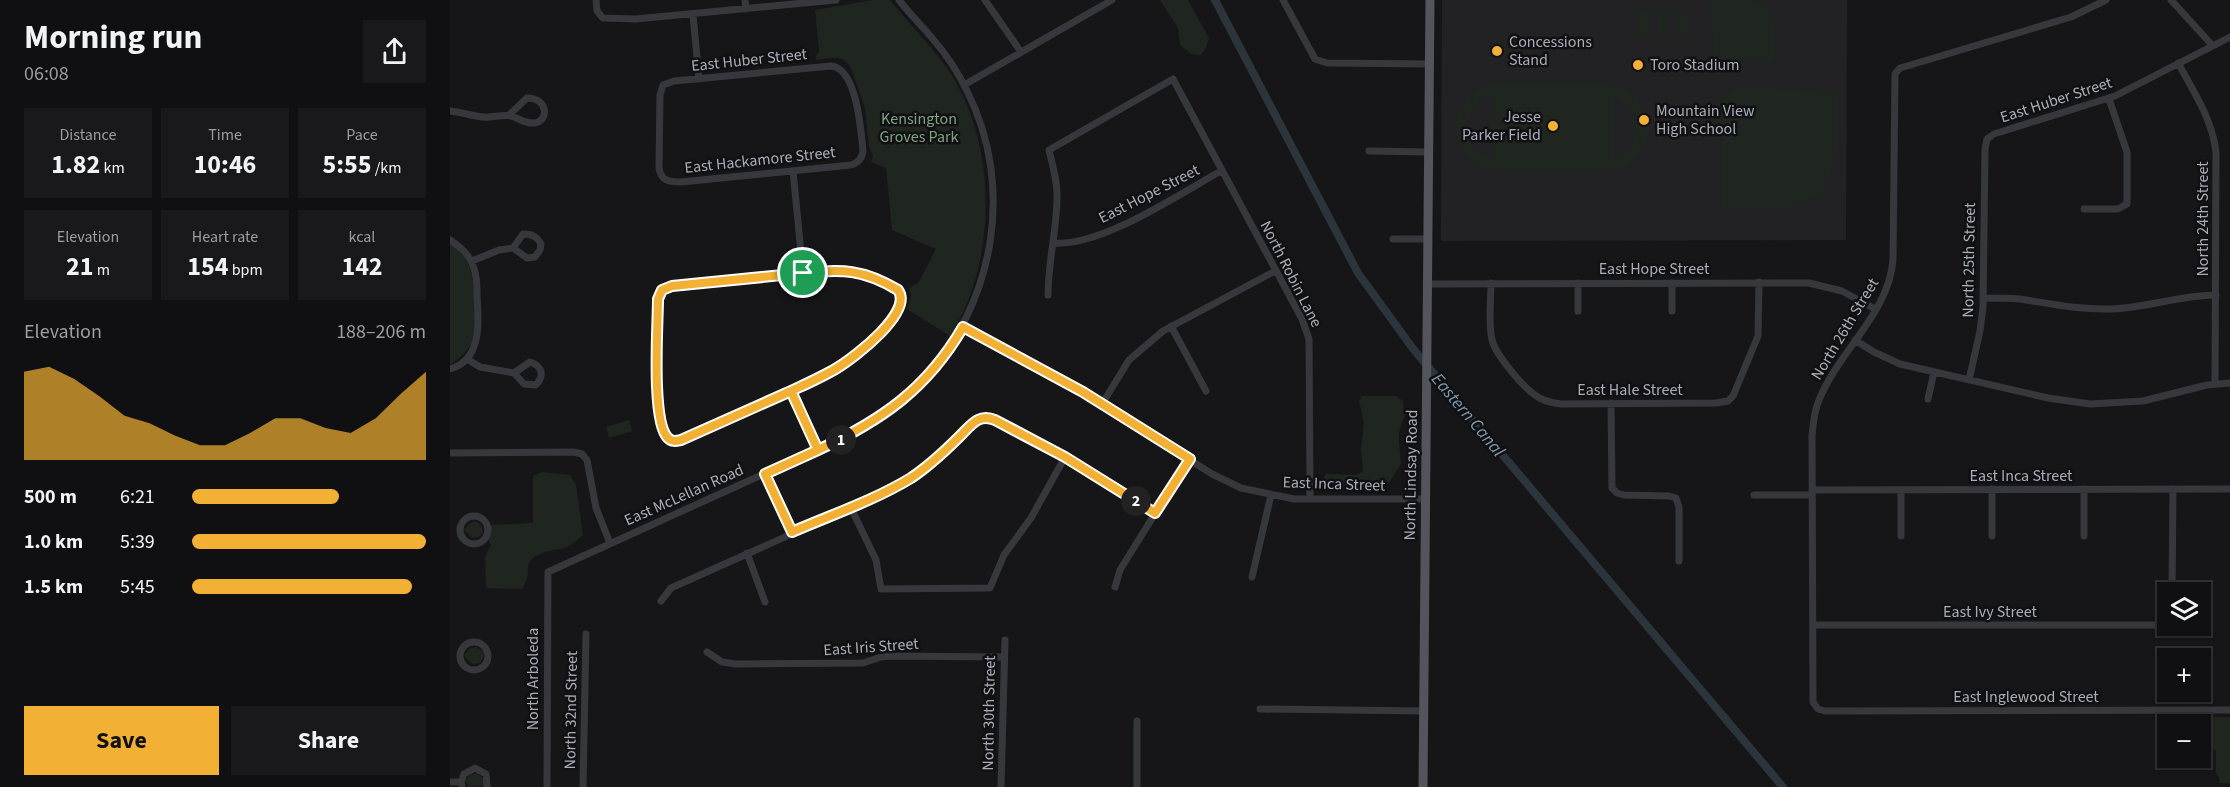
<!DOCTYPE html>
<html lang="en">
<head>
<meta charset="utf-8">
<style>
	body { margin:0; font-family:"Source Sans 3",sans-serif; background:#19191b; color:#f1f3f6; height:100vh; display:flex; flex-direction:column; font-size:22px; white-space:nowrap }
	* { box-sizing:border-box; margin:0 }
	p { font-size:20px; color:#9c9d9f }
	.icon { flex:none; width:33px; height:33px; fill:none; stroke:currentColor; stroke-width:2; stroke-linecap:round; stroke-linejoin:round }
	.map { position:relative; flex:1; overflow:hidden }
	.sheet { display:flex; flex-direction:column; background:#101012; width:450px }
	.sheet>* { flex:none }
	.fabs { position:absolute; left:1707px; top:582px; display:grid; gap:12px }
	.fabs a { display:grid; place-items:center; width:54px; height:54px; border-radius:0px; background:#101012; box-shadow:0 2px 4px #0004,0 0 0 2px #303032; font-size:30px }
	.pin { position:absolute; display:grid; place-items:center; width:51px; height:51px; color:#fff; margin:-26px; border:3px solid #fff; border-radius:50%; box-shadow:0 2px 6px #0007 }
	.km { position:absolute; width:30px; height:30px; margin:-15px; border-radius:50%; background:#222; color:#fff; font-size:16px; line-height:30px; text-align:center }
	.round { display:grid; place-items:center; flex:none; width:63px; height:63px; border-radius:0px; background:#19191b }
	.overview { display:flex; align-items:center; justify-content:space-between; height:102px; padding:0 24px }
	h1 { font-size:33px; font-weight:700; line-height:45px }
	.stats { display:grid; grid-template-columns:repeat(3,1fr); gap:9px; height:102px; padding:6px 24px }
	.stats div { display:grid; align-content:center; border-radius:0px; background:#19191b; text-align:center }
	.stats b { font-size:26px; font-weight:700 }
	.stats small { font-size:16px; font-weight:400 }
	.stats p { font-size:16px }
	.chart { height:168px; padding:12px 24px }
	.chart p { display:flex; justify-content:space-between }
	.chart svg { width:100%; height:108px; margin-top:6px; fill:#f2b134; opacity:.7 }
	.button { display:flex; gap:12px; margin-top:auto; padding:12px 24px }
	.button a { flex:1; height:69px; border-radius:0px; background:#f2b134; color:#111; font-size:24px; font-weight:700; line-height:69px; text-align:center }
	.button a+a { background:#19191b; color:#f1f3f6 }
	ul { padding:0 24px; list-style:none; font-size:20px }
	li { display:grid; grid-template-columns:96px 72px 1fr; align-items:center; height:45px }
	li i { height:15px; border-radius:8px; background:#f2b134 }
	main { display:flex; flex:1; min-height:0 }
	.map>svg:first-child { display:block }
	.built { fill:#222225 }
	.green { fill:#1e261f; fill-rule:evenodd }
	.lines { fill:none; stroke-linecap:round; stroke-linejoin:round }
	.canal { stroke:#2c353c; stroke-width:8 }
	.minor { stroke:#37383d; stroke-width:7 }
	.major { stroke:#53555c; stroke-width:9 }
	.route-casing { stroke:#fff; stroke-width:12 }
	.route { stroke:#f2b134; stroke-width:8 }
	.poi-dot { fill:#f2b134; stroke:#111113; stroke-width:2 }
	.labels { text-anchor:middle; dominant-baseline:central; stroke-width:5; stroke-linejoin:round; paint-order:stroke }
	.poi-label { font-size:16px; fill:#a8adb8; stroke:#111113; text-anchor:start }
	.street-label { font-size:16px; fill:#a8adb8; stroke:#111113 }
	.park-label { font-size:16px; fill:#7fa381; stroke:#111113 }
	.water-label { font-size:18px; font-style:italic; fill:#7f9bb3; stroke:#111113 }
</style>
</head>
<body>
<main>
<section class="sheet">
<div class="overview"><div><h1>Morning run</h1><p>06:08</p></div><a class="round"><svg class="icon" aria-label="share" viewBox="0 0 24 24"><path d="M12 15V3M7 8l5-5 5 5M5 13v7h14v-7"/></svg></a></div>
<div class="stats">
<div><p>Distance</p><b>1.82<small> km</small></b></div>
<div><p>Time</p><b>10:46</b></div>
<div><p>Pace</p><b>5:55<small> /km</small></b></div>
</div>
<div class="stats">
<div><p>Elevation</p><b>21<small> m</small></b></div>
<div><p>Heart rate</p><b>154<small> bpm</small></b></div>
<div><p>kcal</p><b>142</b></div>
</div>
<div class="chart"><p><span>Elevation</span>188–206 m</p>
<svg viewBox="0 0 160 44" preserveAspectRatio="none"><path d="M0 44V8L10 6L20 11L30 18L40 26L50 29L60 34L70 38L80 38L90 33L100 27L110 27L120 31L130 33L140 27L150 17L160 8V44z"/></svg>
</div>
<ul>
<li><b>500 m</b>6:21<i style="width:63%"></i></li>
<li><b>1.0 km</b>5:39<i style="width:100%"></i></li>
<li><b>1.5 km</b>5:45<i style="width:94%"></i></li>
</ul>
<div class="button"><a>Save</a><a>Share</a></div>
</section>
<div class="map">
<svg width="1780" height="787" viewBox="0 0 1780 787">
	<rect width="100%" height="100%" fill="#161618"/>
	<path class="built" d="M992,0H1397L1396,240L991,241Z"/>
	<path class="green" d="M422,0H440C460,25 483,47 501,74C548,148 547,263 500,336L457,309L461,296L459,288L469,282L486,249L442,230L436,168L421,162L423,156L419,147L415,108L400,66C390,53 380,59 366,60V55L369,52L365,10Z
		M710,0H738L759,38L755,50L750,55L741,54L730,45L728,28Z
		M1260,0C1274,0 1291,0 1304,1C1328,7 1326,42 1324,61L1264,59Z
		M1188,11H1199V36H1187Z
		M1207,11H1219L1218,36H1207Z
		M1226,12H1238V36H1226Z
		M1043,82H1152C1198,85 1218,144 1175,166C1152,177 1081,171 1052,171C996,168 988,99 1043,82ZM1042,95V157L1046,159C1011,154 1007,104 1042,95ZM1165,96C1193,109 1194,146 1164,158Z
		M1284,87L1388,92V147L1373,193L1337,209H1271L1273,128L1264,120L1265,104Z
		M0,243C8,249 14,255 18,264C25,278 29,323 24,338C20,349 10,359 0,365Z
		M912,396H946L953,401L955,416C945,433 950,445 951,464L934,490H928L925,485H909L905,490L887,489L881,480L876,481L874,477L876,474L907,475L913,471L911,449L914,423L909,401Z
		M179,420L182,431L159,438L156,427Z
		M92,472L120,475L126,485L133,535C128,540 123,544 117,547C106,551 87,551 80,561C75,569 82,575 72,589L36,588L35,557L41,545L39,542L41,525L83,523V476Z
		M25,521L32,526L33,533L29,537L22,538L14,530L19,524Z
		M26,647L33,651L34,656L31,662C24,667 18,662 14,655L19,649Z
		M1732,717H1780V783H1770L1769,777L1766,773V750H1751L1750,724H1732Z
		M27,773L33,778V786L19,787L15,781L20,775Z"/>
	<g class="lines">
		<path class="canal" d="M765,0L908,273L964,350L1333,787"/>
		<path class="minor" d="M146,0L147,11L153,18L186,19L386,0
			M295,0L296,9
			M535,0L571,52
			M833,0L865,59L877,63L979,64
			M1656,0L1621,17L1457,66L1450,68L1445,74L1443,259C1440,312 1388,352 1369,400C1364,411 1363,424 1362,436L1363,702L1368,709L1375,711L1780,710
			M1721,0L1762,45
			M243,15L249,79
			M1728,63C1744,92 1762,119 1766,152L1765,384
			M381,66C407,68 411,131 413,151C412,159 408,163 401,165L231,182C219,182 211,181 209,168L210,95L213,85L224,81Z
			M514,85L662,0
			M0,111C11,112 22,116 33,117C42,118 53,114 61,116C68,118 76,124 84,123C99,122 99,98 77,98L59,115
			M919,151L978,152
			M343,171L353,273
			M1634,209H1668L1677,204V152L1659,99
			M943,239H978
			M0,240C9,246 18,253 22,263C27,274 27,285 27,296C29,322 32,360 0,369
			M604,243C651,247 729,194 771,171
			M22,261L49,250L63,248L77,258L85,257L90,250L91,244C86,236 82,234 73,234L63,248
			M388,270C409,271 434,277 450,292V306L441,319L425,338L393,364L371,377L231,440H221C200,425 208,326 208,299L212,290L222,286Z
			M1041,283C1041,301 1038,322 1042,340C1046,355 1072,386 1085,395C1092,401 1102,403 1111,404L1266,403L1278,401L1283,396L1308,336L1309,282
			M1222,283V311
			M977,284L1359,283L1392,291L1425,309
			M598,295C598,264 606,233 607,201C608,184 603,167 599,150L723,79L852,319L859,339L860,499
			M1533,298C1545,298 1558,298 1570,299C1602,304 1629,310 1661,309C1697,308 1730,295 1766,295
			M1128,311V283
			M721,326L756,391
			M513,327L633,392L762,474L791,488L844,499H976
			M1405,340L1424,352L1450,364L1598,398L1640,404L1693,401L1757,385L1780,383
			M17,359L30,367L64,373L74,384L86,385C95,375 92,366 80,362L64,373
			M1519,380L1530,331L1533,307L1535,149L1537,139L1544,134L1665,96L1780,37
			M341,391L368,450
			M1478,399L1484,372
			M1161,403L1162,488L1167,493L1174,495L1219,496L1226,498L1229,507V561
			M652,404L679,360L713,331L825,271
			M0,453L123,452L132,454L137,460L146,508L160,543
			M315,474L342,533
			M1542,489V536
			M1362,490L1780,489
			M1304,495H1362
			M400,506L426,560L431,589L540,588L554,555L581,518L615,457
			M10 530a14 14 0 1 1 28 0a14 14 0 1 1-28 0Z
			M1451,536V490
			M1634,536V489
			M297,553L315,602
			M802,577L821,495
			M665,587L670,570L739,459
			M1722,592L1723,489
			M211,601L221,588L431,494L461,478L489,457L529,419L535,417L545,420L615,457L706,513
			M1363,625H1706L1718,622
			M10 656a14 14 0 1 1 28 0a14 14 0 1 1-28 0Z
			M257,652L272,662L286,664L413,663L431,657L441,656L553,657
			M810,709L974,711
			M687,721V787
			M0,782H11
			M12,787L11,782L14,774L25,768L36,774L37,787
			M97,787L98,572L406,432C429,418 453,403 471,383C544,305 566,188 517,91C508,72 496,54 482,38C471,25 459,13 449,0
			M133,787L136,634
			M551,787L555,640"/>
		<path class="major" d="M973,787L980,0"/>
	</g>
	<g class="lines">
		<defs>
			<path id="route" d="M353,273L222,286L212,290L208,299C208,324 201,422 218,438C222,442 226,441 231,440L341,391L368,450C432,420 477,389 513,327L633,392L740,459L705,513L615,457L545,420C529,413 521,425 510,436C495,451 479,466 461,478C425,500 381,515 342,532L315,474L368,450L341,391C356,384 372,377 387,368C405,357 464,312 448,290C413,269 392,269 353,273"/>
		</defs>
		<use href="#route" class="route-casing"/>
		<use href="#route" class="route"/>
	</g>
	<g class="poi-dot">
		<circle cx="1047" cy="51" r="6"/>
		<circle cx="1188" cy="65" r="6"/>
		<circle cx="1194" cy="120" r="6"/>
		<circle cx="1103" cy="126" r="6"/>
	</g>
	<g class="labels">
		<g class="poi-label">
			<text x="1059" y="42">Concessions<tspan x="1059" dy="18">Stand</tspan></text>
			<text x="1200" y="65">Toro Stadium</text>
			<text x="1206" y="111">Mountain View<tspan x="1206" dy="18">High School</tspan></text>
			<text x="1091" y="117" text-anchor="end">Jesse<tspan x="1091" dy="18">Parker Field</tspan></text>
		</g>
		<g class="street-label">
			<text transform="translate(299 60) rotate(-6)">East Huber Street</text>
			<text transform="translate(1606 100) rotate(-18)">East Huber Street</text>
			<text transform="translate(310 160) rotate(-6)">East Hackamore Street</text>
			<text transform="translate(699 194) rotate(-27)">East Hope Street</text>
			<text transform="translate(1753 219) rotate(-90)">North 24th Street</text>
			<text transform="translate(1519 260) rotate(-89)">North 25th Street</text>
			<text x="1204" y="269">East Hope Street</text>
			<text transform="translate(841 274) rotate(63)">North Robin Lane</text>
			<text transform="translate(1395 329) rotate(-59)">North 26th Street</text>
			<text x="1180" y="390">East Hale Street</text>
			<text transform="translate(961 475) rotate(-89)">North Lindsay Road</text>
			<text x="1571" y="476">East Inca Street</text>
			<text transform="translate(884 484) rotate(2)">East Inca Street</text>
			<text transform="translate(234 495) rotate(-24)">East McLellan Road</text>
			<text x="1540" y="612">East Ivy Street</text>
			<text transform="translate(421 647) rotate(-4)">East Iris Street</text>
			<text transform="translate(83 679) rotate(-90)">North Arboleda</text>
			<text x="1576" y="697">East Inglewood Street</text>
			<text transform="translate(121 710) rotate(-89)">North 32nd Street</text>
			<text transform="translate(539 713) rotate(-89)">North 30th Street</text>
		</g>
		<g class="park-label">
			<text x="469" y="119">Kensington<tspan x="469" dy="18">Groves Park</tspan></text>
		</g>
		<g class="water-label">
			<text transform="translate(1018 415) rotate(50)">Eastern Canal</text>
		</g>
	</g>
</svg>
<div class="fabs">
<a><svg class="icon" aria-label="layers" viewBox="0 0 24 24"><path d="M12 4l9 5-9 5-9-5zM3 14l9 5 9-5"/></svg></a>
<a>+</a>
<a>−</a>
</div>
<div class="pin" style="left:353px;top:273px;background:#1e9e55"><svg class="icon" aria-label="arrive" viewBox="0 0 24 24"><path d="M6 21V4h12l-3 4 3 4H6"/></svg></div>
<b class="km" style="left:391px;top:440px">1</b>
<b class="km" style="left:686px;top:501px">2</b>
</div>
</main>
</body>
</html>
